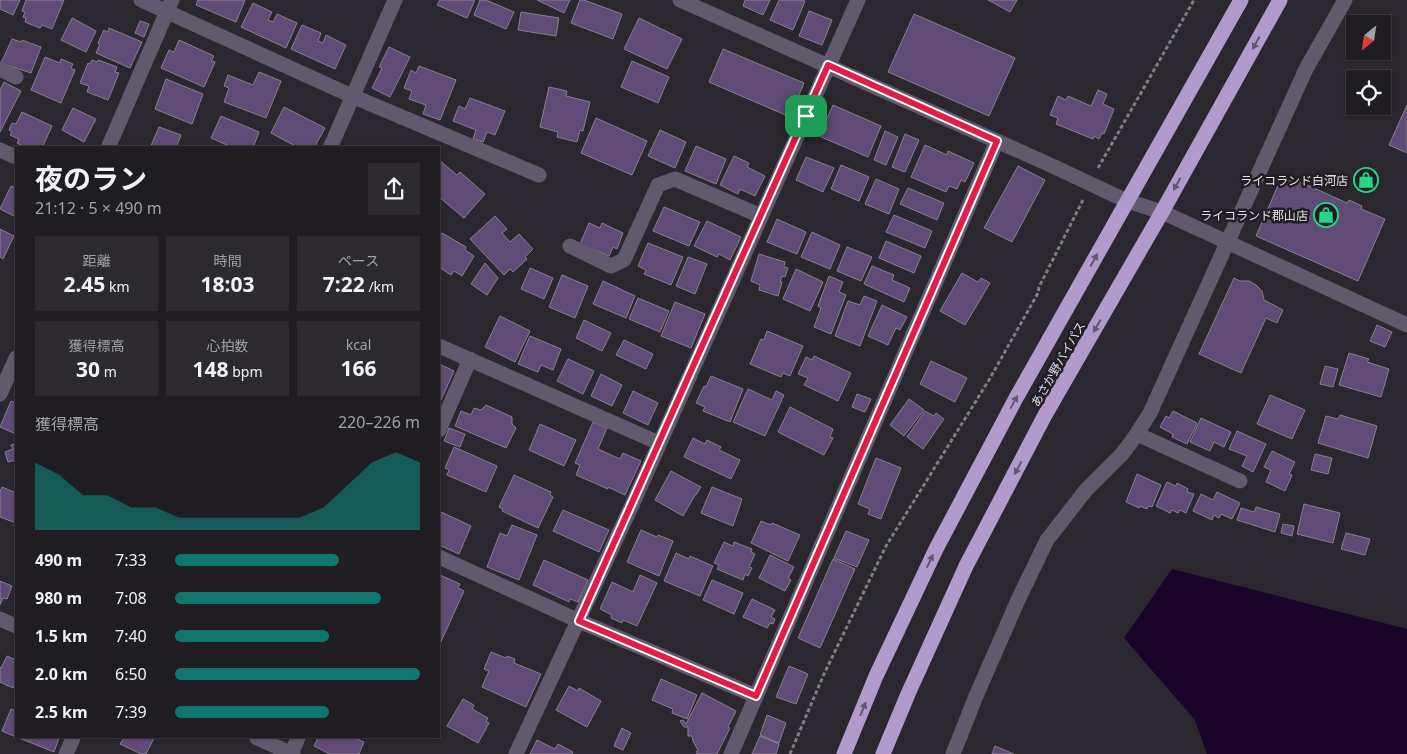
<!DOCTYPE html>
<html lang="ja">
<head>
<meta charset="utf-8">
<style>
	body { margin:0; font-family:"Noto Sans","Noto Sans JP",sans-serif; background:#2d2a2f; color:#f1f3f6; height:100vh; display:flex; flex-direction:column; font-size:19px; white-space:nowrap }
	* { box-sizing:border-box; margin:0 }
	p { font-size:16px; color:#a2a2a5 }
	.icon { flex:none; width:28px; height:28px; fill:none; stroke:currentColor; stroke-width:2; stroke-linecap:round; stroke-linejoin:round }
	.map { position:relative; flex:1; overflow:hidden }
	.drawer { position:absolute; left:15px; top:146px; width:425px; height:592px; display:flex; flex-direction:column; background:#201d22; border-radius:0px; box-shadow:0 1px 4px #0004,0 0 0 1px #3d3b40 }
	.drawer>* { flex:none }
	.needle { width:32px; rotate:210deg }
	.tools { position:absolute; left:1346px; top:15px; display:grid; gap:10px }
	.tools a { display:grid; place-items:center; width:45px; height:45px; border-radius:0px; background:#201d22; box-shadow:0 1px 4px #0004,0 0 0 1px #3d3b40; font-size:25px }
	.pin { position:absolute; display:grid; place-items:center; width:42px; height:42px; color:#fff; margin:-21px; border-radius:10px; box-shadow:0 2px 8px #0006 }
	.round { display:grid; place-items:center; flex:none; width:52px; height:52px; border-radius:0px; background:#2d2a2f }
	.summary { display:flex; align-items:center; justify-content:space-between; height:85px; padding:0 20px }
	h1 { font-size:28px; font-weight:700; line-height:38px }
	.metrics { display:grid; grid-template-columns:repeat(3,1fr); gap:8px; height:85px; padding:5px 20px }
	.metrics div { display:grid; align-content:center; border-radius:0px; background:#2d2a2f; text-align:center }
	.metrics b { font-size:21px; font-weight:700 }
	.metrics small { font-size:14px; font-weight:400 }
	.metrics p { font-size:14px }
	.chart { height:140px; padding:10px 20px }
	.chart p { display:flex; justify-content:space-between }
	.chart svg { width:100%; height:90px; margin-top:5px; fill:#0f766e; opacity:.7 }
	ul { padding:0 20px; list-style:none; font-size:16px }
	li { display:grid; grid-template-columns:80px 60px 1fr; align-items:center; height:38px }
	li i { height:12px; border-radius:6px; background:#0f766e }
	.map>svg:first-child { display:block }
	.water { fill:#1a042a }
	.building { fill:#604a76; stroke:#86828c }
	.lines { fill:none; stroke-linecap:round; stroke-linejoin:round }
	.path { stroke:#807e84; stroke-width:3; stroke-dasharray:4 2.5; stroke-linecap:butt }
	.street { stroke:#62596d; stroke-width:15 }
	.highway { stroke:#b29bcc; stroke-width:15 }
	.oneway { fill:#625670 }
	.route-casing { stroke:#fff; stroke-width:10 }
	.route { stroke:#e11d48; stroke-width:6 }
	.labels { text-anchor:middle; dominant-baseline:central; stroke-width:5; stroke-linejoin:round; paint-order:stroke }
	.poi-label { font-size:12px; fill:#e5e3e8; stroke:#211d25; text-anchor:end }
	.street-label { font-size:12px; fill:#e5e3e8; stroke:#211d25 }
</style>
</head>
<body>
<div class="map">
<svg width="1407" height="754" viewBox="0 0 1407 754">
	<rect width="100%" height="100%" fill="#2a272e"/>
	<path class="water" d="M1172,569L1407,629V754H1207L1195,720L1124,638Z"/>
	<path class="building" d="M0,0H20L13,15L0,9Z
		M26,0H64L52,29L42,25L40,28L25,22L26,18L23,17L25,12L22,11Z
		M198,0H245L236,22L196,5Z
		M440,0H475L467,18L437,5Z
		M480,0H486L514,12L506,29L474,15Z
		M537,0H570L564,13Z
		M580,0H584L622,14L613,39L571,23Z
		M745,0H770L763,15L743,6Z
		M779,0H803L805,1L793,30L770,20Z
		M988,0H1017L1010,12Z
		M253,3L272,12L268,20L273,22L277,14L297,23L286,48L241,27Z
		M809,11L832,20L822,45L799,36Z
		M521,12L559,18L556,36L518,30Z
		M914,14L1015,58L989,116L888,72Z
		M72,18L96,31L86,52L61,40Z
		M639,18L682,39L667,69L624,49Z
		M140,21L149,24L144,37L135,33Z
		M302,25L321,33L318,41L323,43L326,35L346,45L335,69L291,49Z
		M109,28L142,42L130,68L96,53L100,44L98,43L104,30L108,32Z
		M12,39L21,42L22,40L41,47L31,73L1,63Z
		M179,40L214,56L211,61L215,62L204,87L161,68L169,50L174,52Z
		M389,47L410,57L390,97L372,88L382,68L379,67Z
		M723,49L804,83L790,117L709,82Z
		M45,57L60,63L61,59L73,64L71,68L75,70L61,103L31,90Z
		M92,60L97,62L98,60L117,67L115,72L119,73L108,100L87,92L89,86L80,83L88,63L90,64Z
		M632,61L669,77L658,103L621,87Z
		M419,66L456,80L440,120L423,114L426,105L409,99L412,91L404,88L411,70L416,73Z
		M259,72L281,81L266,118L224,102L229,88L224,86L228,75L253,85Z
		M166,79L203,94L192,124L155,109Z
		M4,82L21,91L0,132V90Z
		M549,87L567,91L566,96L590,102L583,131L580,130L577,142L557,137L558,132L540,127Z
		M1098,90L1107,94L1103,104L1114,109L1104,134L1102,133L1099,139L1094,136L1093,139L1056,124L1058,118L1050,115L1058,96L1066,100L1068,96L1091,106Z
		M470,98L505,111L495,135L487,132L483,142L473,139L476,130L453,121L459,106L465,109Z
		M833,105L881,126L868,157L819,136Z
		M1407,105V153L1389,145Z
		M284,107L325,128L314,148H299L271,133Z
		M73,108L96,119L84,142L62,130Z
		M22,112L52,126L42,148H26L17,143L19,139L10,135L12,132L9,130L12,123L16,124Z
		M221,116L259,132L253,148H234L211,138Z
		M596,118L647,141L632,175L581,153Z
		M159,127L181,135L176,148H150Z
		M660,130L686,142L675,168L648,156Z
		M885,131L898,137L886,165L874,160Z
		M905,134L919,140L905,172L892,167Z
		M925,145L947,155L948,151L974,163L965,182L961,180L957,189L949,186L946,192L911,177Z
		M696,146L726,159L716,184L685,171Z
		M734,156L749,163L747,167L765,176L755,196L740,189L738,194L720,185Z
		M806,157L834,168L823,192L796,180Z
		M439,160L457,175L460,172L485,194L464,218L439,197Z
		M841,165L869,177L859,201L831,189Z
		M1018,166L1045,180L1012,242L984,228Z
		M1283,174L1347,203L1349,200L1362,206L1361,209L1385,219L1358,281L1256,236Z
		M876,179L899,189L889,214L865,204Z
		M11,186L16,188V217L0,209Z
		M908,188L944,203L937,220L900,204Z
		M664,207L700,222L689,246L653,231Z
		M894,215L932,231L925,248L886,232Z
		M495,216L507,229L502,233L510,242L519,234L533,249L525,257L527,259L513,272L510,269L504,275L470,239Z
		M777,219L806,232L797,254L767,242Z
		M707,221L741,237L730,260L719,254L717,257L694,246Z
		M589,223L600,228L602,223L623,233L617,249L613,247L609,256L580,244Z
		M0,229L14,236L3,259L0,257Z
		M812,232L840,245L830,269L801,257Z
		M442,233L466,247L465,250L474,256L462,276L454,271L451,275L439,267V238Z
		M886,241L921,256L914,273L879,258Z
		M648,243L683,257L671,285L644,274L646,270L638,266Z
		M847,247L872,257L861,281L837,271Z
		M759,254L785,262L784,267L788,268L785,277L782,276L780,282H782L778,296L759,290L760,285L751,281Z
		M688,257L707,264L695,294L676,286Z
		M485,263L498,278L487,295L471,284Z
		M872,266L894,275L892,280L910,288L904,302L864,284Z
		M530,268L553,278L544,299L521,289Z
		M796,269L823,282L810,311L783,299Z
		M962,273L978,282L981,278L990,283L965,325L940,311Z
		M562,275L588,286L575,318L549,307Z
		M829,276L843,282L839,292L846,295L831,334L814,327L821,308L818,306Z
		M1234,278L1240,281H1249L1256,285L1262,291L1264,300L1283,310L1277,323L1266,318L1241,373L1199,354Z
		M603,281L635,296L626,318L593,304Z
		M864,296L877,301L860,346L835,336L848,301L860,305Z
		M638,298L669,311L660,332L629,319Z
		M675,302L705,314L691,348L661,336Z
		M882,305L907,317L900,330L896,328L888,345L868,336Z
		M500,316L530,331L515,362L485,347Z
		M584,320L611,333L602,351L576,338Z
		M1377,325L1392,332L1385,347L1370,341Z
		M767,331L803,346L790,376L783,373L781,377L750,364L761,339L764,340Z
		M530,336L561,349L553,370L541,365L538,372L518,364Z
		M624,340L653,354L646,369L616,355Z
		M1349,353L1369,359L1367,362L1389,369L1381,397L1339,385Z
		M814,356L851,373L838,401L804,385L808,378L798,374L806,357L812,360Z
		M568,359L594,371L583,394L557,381Z
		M931,361L967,378L955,402L920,384Z
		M439,364L454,371L441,400L439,399Z
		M1325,366L1338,369L1333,387L1320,384Z
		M601,374L622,385L612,406L591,396Z
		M711,376L743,389L730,422L703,411L705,407L696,403L704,386L706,387Z
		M748,389L772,400L776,391L784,395L765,436L733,422Z
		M633,391L658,403L648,425L623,413Z
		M857,394L871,399L865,412L852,407Z
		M1270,395L1305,410L1292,439L1257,424Z
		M909,399L924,410L904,436L890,425Z
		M11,401L16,403V434L0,427Z
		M486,405L512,417V424L516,428L506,448L455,426L461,411L471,415L474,408L481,410Z
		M790,407L833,429L830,437L833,438L824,455L778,432Z
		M925,411L934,416L936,413L944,419L923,449L907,437Z
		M1173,411L1197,423L1187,444L1172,437L1173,434L1160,427L1166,416L1169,418Z
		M1340,415L1377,426L1368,458L1318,443L1326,416L1338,419Z
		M1201,418L1231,432L1224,447L1214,442L1210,451L1190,442Z
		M593,422L607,428L598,449L620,459L623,453L641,461L625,495L608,487V489L576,475L580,465L575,463Z
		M540,424L576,440L564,466L529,450Z
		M449,428L465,434L460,447L444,441Z
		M1237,431L1266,444L1253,472L1242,466L1247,456L1229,449Z
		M693,438L705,444L707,440L721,447L719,450L740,460L731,479L684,457Z
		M16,443V460L8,462L5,452L13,449L11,445Z
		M454,447L497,466L486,492L447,475L449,470L445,468Z
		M1272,451L1295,462L1289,474L1292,475L1285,491L1266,482L1271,470L1264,467Z
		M1315,454L1332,458L1328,474L1311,470Z
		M876,458L901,468L881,519L868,514L870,509L858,504Z
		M671,471L701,487L696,495H695L683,516L655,500Z
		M1137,474L1161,485L1152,507L1148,506L1147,509L1140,506L1139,508L1126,502Z
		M514,475L551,492L550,495L553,497L538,528L502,511L503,509L499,507Z
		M1167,482L1176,486L1177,483L1188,489L1187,492L1194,494L1186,513L1180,510L1178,513L1172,510L1170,513L1156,506Z
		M2,487L16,493V523L0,517V492Z
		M712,487L742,499L733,526L701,513Z
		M1217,492L1240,503L1232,519L1221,514L1219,518L1214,515L1212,520L1193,511L1201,494L1213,500Z
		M1304,504L1340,513L1333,543L1297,534Z
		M1256,507L1280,514L1275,532L1237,520L1241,508L1254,512Z
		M563,510L609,530L599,552L553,531Z
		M439,511L471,526L459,554L439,545Z
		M761,521L771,525L772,523L800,535L788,561L751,543Z
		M1283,524L1294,526L1292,536L1281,533Z
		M512,525L537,535L519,580L487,567L500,533L507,536Z
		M641,530L657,537L658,535L673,541L659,576L627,562Z
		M846,531L869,540L857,567L834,558Z
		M1346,533L1370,539L1365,555L1341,549Z
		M724,542L733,546L734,542L752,549L751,552L755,554L749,567L752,568L748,576L745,574L743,580L717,569L719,565L714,563Z
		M676,553L689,559L690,556L713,566L700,596L664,581Z
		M770,555L794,567L788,578L791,580L785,591L759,578Z
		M833,559L855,569L820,648L798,638Z
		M544,560L588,580L578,602L570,599L569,602L533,585Z
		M440,575L460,584L458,588L464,591L439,646V577Z
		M640,575L657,583L637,626L623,620L622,623L611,618L612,615L600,609L612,582L633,592Z
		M712,580L743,593L734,614L703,600Z
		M0,581L12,586L7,599L3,598L0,605Z
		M752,599L775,610L771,617L775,619L773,624L770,623L767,628L743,617Z
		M491,652L506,658L507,656L515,659L514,663L541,674L526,707L482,687L489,671L484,669Z
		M7,656L16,660V680L13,688L0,682V667L1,668Z
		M789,666L808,674L796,704L776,697Z
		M661,679L697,695L687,719L672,713L673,709L652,700Z
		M569,686L578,691L579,688L601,701L587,727L556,710Z
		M702,693L736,711L728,727L730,728L717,754H697L696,752L698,750L693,741L692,736H688V727H684L680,721L683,720L686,724Z
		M463,699L474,705L472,709L488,718L486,722L489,723L478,743L447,726Z
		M11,709L16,711V737L2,731Z
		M767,715L786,723L779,743L760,735Z
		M622,728L631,733L623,750L614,746Z
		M760,736L779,744L776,754H752Z
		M19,738H59L54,752Z
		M124,738H154L146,754H141L120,744Z
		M318,738H354L364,742L359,754H330L314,746Z
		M537,740L555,749L558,744L573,752L572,754H530Z
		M995,746L1014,754H992Z"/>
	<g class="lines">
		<path class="path" d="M1098,168L1194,0
			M790,754L824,674L886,546L989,380L1038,293L1039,287L1083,200"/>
		<path class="street" d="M141,0L352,96L539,175
			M680,0L1046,163L1127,201L1162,212L1407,325
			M0,69L16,77
			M108,148L172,0
			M330,148L395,0
			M0,150L16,157
			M570,246L611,266L624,260L658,185L675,179L761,216
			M439,346L659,443
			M0,394L16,358
			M439,430L470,359
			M1137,434L1240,481
			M439,557L579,621L756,696
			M0,619L16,626
			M257,738L293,754
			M66,754L73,738
			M291,754L298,738
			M516,754L632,505L858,0
			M731,754L997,141
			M953,754L976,696L1018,600L1047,540L1086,490L1122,454L1134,438L1150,413L1306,69L1345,0"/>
		<path class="highway" d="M844,754L876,676L936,549L1016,398L1241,0
			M883,754L908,694L966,566L1045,415L1162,212L1280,0"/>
	</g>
	<defs><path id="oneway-solid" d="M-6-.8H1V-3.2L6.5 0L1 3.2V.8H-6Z" transform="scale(1.25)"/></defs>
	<g class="oneway">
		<use href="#oneway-solid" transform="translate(1256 43) rotate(119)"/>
		<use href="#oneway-solid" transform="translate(1177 184) rotate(119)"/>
		<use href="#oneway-solid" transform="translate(1094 260) rotate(-61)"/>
		<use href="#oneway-solid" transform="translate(1097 326) rotate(120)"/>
		<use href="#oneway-solid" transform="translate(1014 402) rotate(-62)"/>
		<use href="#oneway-solid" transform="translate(1018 468) rotate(118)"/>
		<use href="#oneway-solid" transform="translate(930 561) rotate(-65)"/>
		<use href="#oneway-solid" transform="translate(863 709) rotate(-68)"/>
	</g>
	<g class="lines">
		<defs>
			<path id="route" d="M828,65L997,141L756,696L579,621Z"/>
		</defs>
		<use href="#route" class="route-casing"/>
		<use href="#route" class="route"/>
	</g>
	<defs>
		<symbol id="shop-ring" viewBox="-11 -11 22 22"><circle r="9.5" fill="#211d25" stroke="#26d886" stroke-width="1.5"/><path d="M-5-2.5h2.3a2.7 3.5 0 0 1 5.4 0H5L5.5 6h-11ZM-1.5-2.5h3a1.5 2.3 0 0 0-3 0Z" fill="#26d886"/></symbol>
	</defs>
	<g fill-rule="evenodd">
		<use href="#shop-ring" x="1352" y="166" width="28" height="28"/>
		<use href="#shop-ring" x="1312" y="201" width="28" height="28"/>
	</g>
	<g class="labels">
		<g class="poi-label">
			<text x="1348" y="180">ライコランド白河店</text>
			<text x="1308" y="215">ライコランド郡山店</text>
		</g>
		<g class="street-label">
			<text transform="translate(1058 364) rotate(-60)">あさか野バイパス</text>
		</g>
	</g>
</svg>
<div class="tools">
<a><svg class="needle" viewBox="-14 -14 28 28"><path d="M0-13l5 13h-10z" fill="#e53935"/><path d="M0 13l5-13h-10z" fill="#a2a2a5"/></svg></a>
<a><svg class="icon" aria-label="locate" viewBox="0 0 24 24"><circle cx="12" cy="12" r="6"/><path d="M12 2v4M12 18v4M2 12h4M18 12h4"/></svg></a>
</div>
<div class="pin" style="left:806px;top:116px;background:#1e9e55"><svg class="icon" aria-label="arrive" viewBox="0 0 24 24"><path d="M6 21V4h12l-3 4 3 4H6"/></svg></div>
<section class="drawer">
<div class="summary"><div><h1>夜のラン</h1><p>21:12 · 5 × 490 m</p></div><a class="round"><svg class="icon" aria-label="share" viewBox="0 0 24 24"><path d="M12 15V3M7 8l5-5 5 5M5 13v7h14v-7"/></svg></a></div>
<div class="metrics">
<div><p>距離</p><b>2.45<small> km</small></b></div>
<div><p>時間</p><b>18:03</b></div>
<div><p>ペース</p><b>7:22<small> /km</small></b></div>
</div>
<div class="metrics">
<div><p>獲得標高</p><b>30<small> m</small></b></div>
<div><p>心拍数</p><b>148<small> bpm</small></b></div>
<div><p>kcal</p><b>166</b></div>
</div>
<div class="chart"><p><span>獲得標高</span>220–226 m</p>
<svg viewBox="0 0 160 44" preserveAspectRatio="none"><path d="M0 44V11L10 17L20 27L30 27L40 33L50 33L60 38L70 38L80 38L90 38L100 38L110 38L120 33L130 22L140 11L150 6L160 11V44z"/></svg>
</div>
<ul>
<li><b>490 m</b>7:33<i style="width:67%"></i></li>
<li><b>980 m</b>7:08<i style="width:84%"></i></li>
<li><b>1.5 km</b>7:40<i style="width:63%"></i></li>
<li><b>2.0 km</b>6:50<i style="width:100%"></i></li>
<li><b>2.5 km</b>7:39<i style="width:63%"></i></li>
</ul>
</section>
</div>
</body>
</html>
